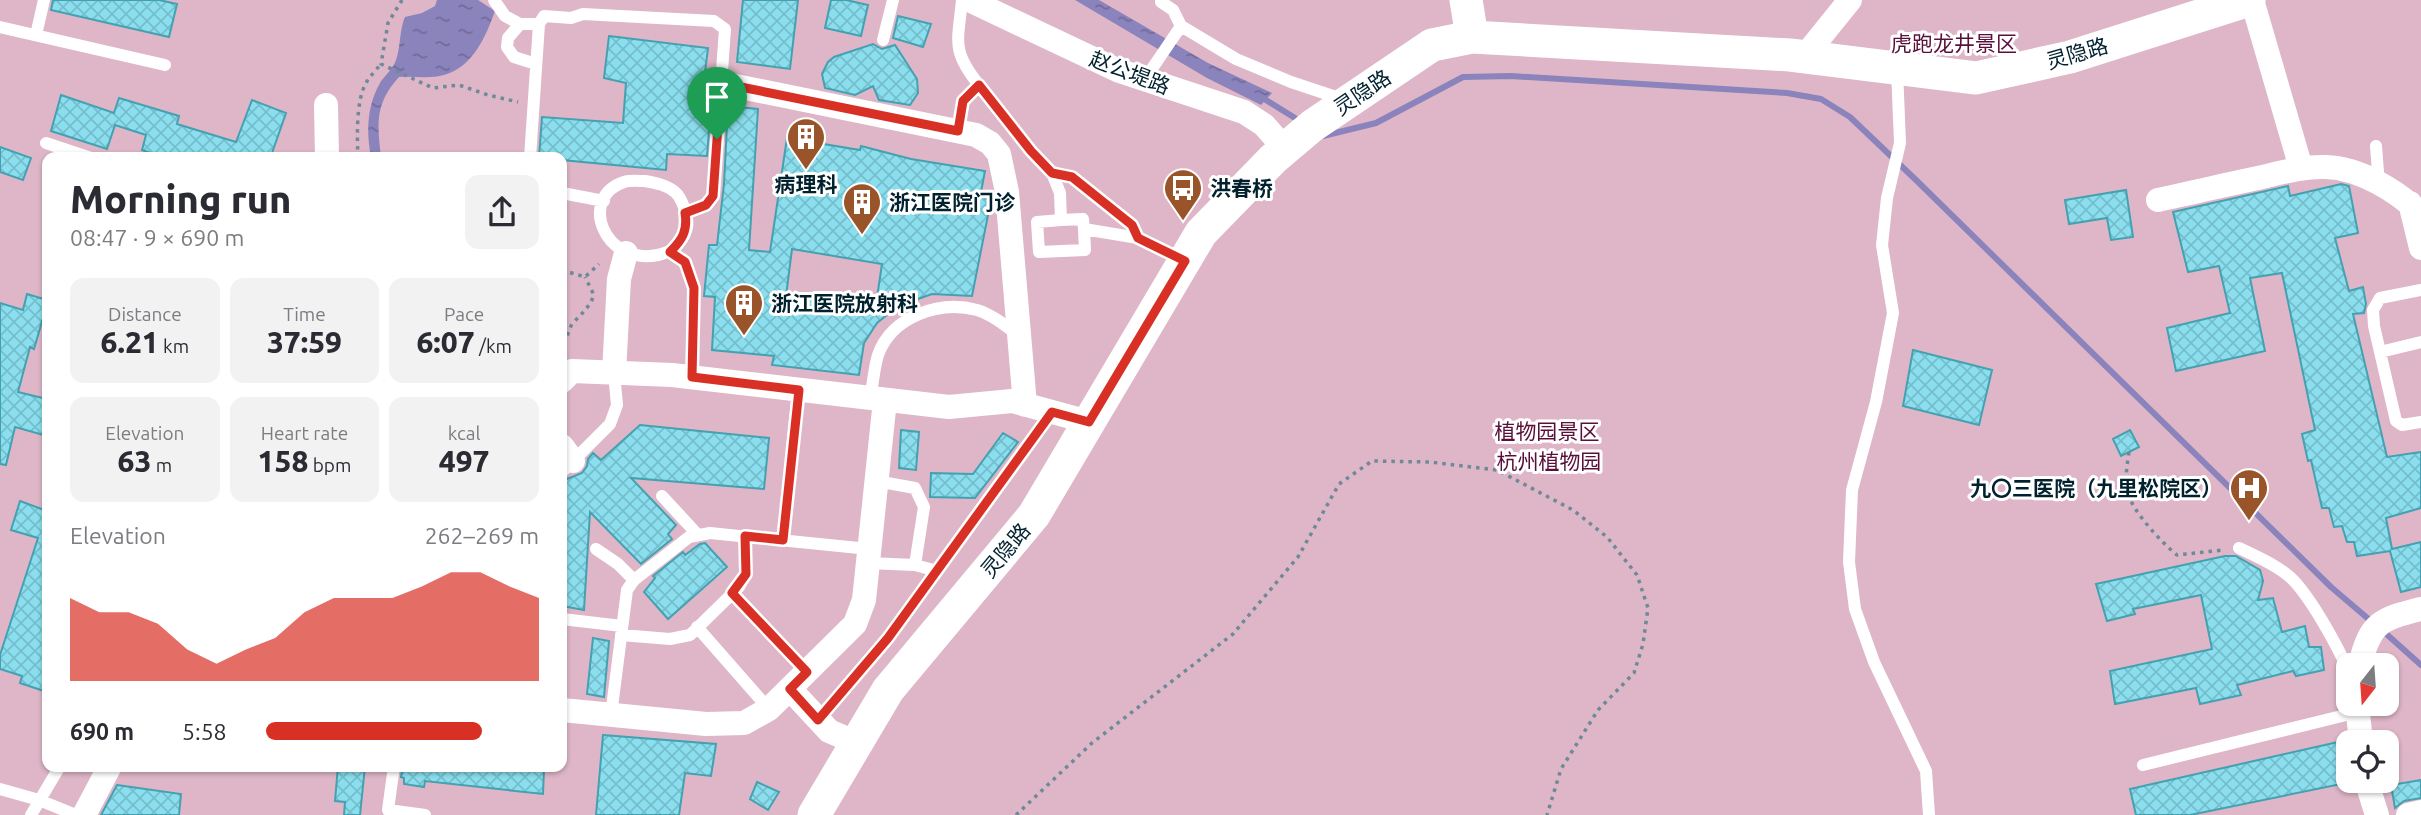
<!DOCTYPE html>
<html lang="en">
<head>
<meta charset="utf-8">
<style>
	body { margin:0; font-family:Ubuntu,"Noto Sans SC",sans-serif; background:#f2f2f3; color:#2b2b33; height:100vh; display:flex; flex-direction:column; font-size:26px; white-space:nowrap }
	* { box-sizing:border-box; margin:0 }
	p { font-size:23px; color:#7c7c81 }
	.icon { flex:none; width:38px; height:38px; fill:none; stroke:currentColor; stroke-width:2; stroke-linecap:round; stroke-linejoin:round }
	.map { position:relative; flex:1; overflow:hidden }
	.side { position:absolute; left:42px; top:152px; width:525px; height:620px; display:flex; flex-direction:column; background:#fff; border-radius:14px; box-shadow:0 2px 5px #0004 }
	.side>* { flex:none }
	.needle { width:46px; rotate:197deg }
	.fabs { position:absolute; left:2336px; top:653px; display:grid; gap:14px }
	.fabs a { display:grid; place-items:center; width:63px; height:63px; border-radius:14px; background:#fff; box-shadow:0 2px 5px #0004; font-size:35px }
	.pin { position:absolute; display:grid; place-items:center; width:60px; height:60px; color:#fff; margin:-72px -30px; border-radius:50% 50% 50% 0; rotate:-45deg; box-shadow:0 0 7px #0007 }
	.pin .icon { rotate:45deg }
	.round { display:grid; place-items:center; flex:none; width:74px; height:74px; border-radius:14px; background:#f2f2f3 }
	.headline { display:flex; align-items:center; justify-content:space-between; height:119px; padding:0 28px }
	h1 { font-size:38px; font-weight:800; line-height:52px }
	.metrics { display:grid; grid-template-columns:repeat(3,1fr); gap:10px; height:119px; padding:7px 28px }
	.metrics div { display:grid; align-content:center; border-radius:14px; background:#f2f2f3; text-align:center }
	.metrics b { font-size:30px; font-weight:800 }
	.metrics small { font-size:19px; font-weight:400 }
	.metrics p { font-size:19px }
	.chart { height:196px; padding:14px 28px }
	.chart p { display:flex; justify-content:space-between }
	.chart svg { width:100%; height:126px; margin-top:7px; fill:#d93025; opacity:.7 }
	ul { padding:0 28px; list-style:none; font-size:23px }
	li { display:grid; grid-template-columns:112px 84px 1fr; align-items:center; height:52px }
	li i { height:18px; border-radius:9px; background:#d93025 }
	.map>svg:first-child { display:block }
	.green { fill:#deb6c7; fill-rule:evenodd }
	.water { fill:url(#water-ripples) }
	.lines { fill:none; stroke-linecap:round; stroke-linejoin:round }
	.stream { stroke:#8b83bc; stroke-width:6 }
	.building { fill:url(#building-cross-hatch); stroke:#43a1b1; stroke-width:2; fill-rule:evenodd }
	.path { stroke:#6c8a98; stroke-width:3.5; stroke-dasharray:3.5 5; stroke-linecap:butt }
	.lane { stroke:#fff; stroke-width:12 }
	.street { stroke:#fff; stroke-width:24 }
	.secondary { stroke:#fff; stroke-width:33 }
	.route-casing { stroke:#fff; stroke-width:14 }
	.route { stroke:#d93025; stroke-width:9 }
	.labels { text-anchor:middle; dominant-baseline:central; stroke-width:6; stroke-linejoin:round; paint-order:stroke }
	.park-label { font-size:21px; fill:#590f3a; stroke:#fff }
	.street-label { font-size:21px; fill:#01212e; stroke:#fff }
	.poi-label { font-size:21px; font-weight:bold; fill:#01212e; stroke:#fff; text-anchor:start }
</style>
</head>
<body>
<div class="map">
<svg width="2421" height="815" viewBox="0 0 2421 815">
	<defs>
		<pattern id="water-ripples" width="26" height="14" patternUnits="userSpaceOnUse" patternTransform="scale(1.75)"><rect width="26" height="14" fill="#8b83bc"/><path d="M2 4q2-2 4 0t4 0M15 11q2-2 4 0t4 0" fill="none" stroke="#6f6b99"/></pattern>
		<pattern id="building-cross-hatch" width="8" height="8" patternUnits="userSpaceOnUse" patternTransform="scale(1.75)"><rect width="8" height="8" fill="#8adeed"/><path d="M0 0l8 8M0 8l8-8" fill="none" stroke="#75becc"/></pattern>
	</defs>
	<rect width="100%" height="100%" fill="#cdeaf8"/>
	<path class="green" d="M0,0H2421V815H0ZM47,158H562V766H47ZM2348,665H2387V704H2348ZM2348,742H2387V780H2348Z"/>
	<path class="water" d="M437,0H478L495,11C486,36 473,67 444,75C431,79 413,76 399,77C375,103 377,124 381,157H371C366,131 367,106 380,83C385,75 393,69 396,60C401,46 399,31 405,17L422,13L435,6Z
		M1075,0H1099L1208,63L1272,93L1261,105L1207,78Z"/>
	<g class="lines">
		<path class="stream" d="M1261,97L1295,118
			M1323,136L1376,123L1463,77L1511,76L1787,93L1821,99L1850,117L1916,180L2331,587L2372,622
			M2383,631L2421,665"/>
	</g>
	<path class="building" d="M53,0H159L177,4L169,37L51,10Z
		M743,0H798L790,69L737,62Z
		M831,0H846L868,5L861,36L825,28Z
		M898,16L931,24L923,47L893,38Z
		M609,36L708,48L701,104L711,105L707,156L667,154L666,170L562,160V158H539L542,117L623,123L626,83L604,78Z
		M873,44L882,49L895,45L917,79L918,93L910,105L879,100L873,86L855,95L825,88L822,74L828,62L834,57Z
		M61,95L114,113L119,98L179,116L177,124L236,142L252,100L286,113L272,153L273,158H165L142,150L146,135L115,125L107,149L51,131Z
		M728,106L758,109L749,250L770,252L787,138L860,150L861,146L911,159L985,171L980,197L991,200L972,296L932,294L898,306L877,323L864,343L859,375L772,365L774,356L712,350L715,297L704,296L709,245H717L724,184ZM792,249L882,264L875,311L786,296Z
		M0,147L31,158L23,180L0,172Z
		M2341,184L2349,186L2358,233L2335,238L2349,291L2363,287L2366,304L2364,313L2353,314L2387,457L2421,452V508L2386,518L2392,549L2421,542V587L2401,592L2390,551L2357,556L2354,542H2347L2342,526L2334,527L2329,508H2322L2311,460L2308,461L2302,434L2315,430L2282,273L2250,278L2265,351L2176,371L2167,328L2230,313L2219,266L2188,272L2173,212L2288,186L2290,196Z
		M2126,190L2133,237L2111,240L2107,218L2069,224L2065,200Z
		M27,294L47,300V304L34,349L30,347L18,392L47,399V436L15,427L6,465L0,464V303L23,310Z
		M1913,350L1992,370L1979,425L1903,406Z
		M640,425L769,438L764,489L631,478L676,525L668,534L672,539L641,564L590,512L584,610L562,606V481L582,473L587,466L588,459L593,453L601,460Z
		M901,430L919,432L916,470L899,468Z
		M2130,430L2139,447L2121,456L2113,439Z
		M1003,433L1018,442L975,498L930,497L931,473L973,474Z
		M20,501L47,511V692L20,683L22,676L0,669V655L38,538L11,530Z
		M705,543L727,567L668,619L644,592L655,578L653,576L683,552L685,555L700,544Z
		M2225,556H2236L2260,570L2263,581L2258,600L2273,598L2282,632L2305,626L2309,647H2321L2324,670L2296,676L2293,671L2237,685L2241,695L2200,704L2196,688L2115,704L2110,671L2212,649L2201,595L2133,609L2135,614L2107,621L2096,584Z
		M593,638L609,641L604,697L587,694Z
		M603,735L716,744L711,776L685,773L679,815H596Z
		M2338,742L2346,783L2190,815H2136L2130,789Z
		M338,766H365L360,815H344L345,802L335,801Z
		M403,766H521L544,769L543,794L425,781L424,787L404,784V778L401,777Z
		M2421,780V798L2404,801L2395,808L2391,785Z
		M757,782L779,792L768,810L750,799Z
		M117,785L181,794L179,815H101Z"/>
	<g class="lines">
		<path class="path" d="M402,0L388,23L381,64L433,88L459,85L488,95L518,102
			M358,158C357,137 356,100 366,83C370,76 376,70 381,64
			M1071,177L1125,220
			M562,270L585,277L599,264
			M562,342C569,337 568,329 573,323C582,313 589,308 594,295L585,277
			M2129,452C2127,465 2125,478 2127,491C2132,511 2161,542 2177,555L2223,550
			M1016,815L1092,743L1233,634L1298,557L1339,484L1372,461L1430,462L1497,470L1573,510L1607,537L1637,575L1648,608L1643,644L1634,673L1598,710L1561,769L1547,815"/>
		<path class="lane" d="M494,0L505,16L520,24
			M1161,0V2L1173,10L1181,26L1236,59L1291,82L1342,99
			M0,27L165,65
			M36,35L44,0
			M883,40L893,0
			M536,64L514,57L507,47L508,38L520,24H539
			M1897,69L1900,143L1887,198L1882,245L1893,313L1876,402L1852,490L1849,562L1855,609L1874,662L1926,771L1929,815
			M1145,79L1181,26
			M979,85L1031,151L1052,173L1060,193L1061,220L1083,219L1084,229L1138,238L1184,260
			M958,131L963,101L979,85C951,50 958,42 962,0
			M46,143L91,158
			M2376,146L2379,185
			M530,158L539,24L544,16L571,18L583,14L714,21L725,29L713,196L706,205L685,213
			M645,181C656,183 667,185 675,192C682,198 689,218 687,227C686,235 679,244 673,249C668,253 664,253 658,255C603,266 578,197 624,182C630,180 639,181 645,181Z
			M562,193L604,201
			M1061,220L1037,222L1039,252L1085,250L1084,229
			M670,252L685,262L694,288L692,377
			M2421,290L2380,298L2373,310L2374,326L2396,421L2402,425L2421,422
			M2380,352L2421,342
			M870,398C873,384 874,368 878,355C892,316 940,300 977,310C993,315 1006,326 1019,336
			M562,472L610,424L617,405L614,373
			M876,481L915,488L924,507L915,565
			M662,496L698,535
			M783,540L798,390
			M2239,548C2256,556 2283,568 2295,582C2313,602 2337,645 2348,670
			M596,549L618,564L634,580
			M868,563L915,565L937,571
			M732,593L807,672
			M562,619L622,626
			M697,627L769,709
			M621,635L670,639L690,635L739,587L746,574L745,536
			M611,715L627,590L634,580L689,537L710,533L869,549
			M818,720L888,638L1052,412
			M2143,765L2358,712
			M394,766L388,810L425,815
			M0,789L39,800L76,815
			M31,815L60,766"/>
		<path class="street" d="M969,0L1117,70L1244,112L1264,125L1285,149
			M2252,0L2301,168
			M1804,57L1850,0
			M721,83L976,135L990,143L999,154L1007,192L1025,405
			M326,105L327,158
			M2158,200C2191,193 2224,185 2258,178C2280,173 2303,166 2326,167C2360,168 2397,191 2421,214
			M2410,203L2421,248
			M614,373L619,279L626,253
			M562,381L572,371L672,375L949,407L1012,401L1089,422
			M562,446L573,461
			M2360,665C2370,622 2381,619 2421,609
			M790,689L829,731L857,743
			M2357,704L2361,742
			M562,710L706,724L744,723L769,709L855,624L864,600L885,400
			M2366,780L2377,815
			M84,815L110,766
			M2408,815L2421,812"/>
		<path class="secondary" d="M1466,0L1472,37
			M814,815L888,690L1034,515L1201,233L1273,159L1312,126L1432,45L1472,37L1790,55L1976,78L2070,57L2249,0"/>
	</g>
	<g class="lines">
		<defs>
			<path id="route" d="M721,83L958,131L963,101L979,85L1031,151L1052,173L1072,177L1132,225L1138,238L1185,261L1089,422L1052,412L888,638L818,720L790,689L807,672L732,593L746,574L745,536L783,540L799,390L692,377L694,288L685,262L670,252C682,240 688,231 685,213L706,205L713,196Z"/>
		</defs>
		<use href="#route" class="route-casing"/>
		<use href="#route" class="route"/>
	</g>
	<defs>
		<symbol id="building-pin" viewBox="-11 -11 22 30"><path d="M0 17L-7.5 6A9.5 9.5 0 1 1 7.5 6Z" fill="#9a5429" stroke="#fff"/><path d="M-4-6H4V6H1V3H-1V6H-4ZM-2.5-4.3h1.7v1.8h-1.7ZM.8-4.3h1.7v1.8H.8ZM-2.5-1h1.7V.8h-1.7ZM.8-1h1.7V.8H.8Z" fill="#fff"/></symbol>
		<symbol id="bus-pin" viewBox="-11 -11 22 30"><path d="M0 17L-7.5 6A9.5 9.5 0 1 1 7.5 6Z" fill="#9a5429" stroke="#fff"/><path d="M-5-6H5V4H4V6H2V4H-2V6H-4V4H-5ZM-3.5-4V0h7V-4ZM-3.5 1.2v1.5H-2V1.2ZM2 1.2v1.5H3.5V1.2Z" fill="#fff"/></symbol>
		<symbol id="hospital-pin" viewBox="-11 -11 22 30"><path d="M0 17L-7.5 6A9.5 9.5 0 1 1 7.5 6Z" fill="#9a5429" stroke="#fff"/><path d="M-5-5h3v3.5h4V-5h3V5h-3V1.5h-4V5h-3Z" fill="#fff"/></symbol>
	</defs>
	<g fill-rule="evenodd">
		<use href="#building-pin" x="784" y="115" width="44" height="60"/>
		<use href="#bus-pin" x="1161" y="166" width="44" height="60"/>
		<use href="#building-pin" x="840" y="180" width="44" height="60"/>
		<use href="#building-pin" x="722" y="281" width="44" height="60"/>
		<use href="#hospital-pin" x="2227" y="466" width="44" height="60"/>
	</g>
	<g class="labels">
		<g class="park-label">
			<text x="1954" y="43">虎跑龙井景区</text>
			<text x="1547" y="431">植物园景区</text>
			<text x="1549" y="461">杭州植物园</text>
		</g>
		<g class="street-label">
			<text transform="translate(2077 53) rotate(-16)">灵隐路</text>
			<text transform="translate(1130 72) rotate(21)">赵公堤路</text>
			<text transform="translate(1362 92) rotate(-34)">灵隐路</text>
			<text transform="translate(1005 550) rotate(-50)">灵隐路</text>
		</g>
		<g class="poi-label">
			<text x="806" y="184" text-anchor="middle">病理科</text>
			<text x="1210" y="188">洪春桥</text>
			<text x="889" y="202">浙江医院门诊</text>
			<text x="771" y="303">浙江医院放射科</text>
			<text x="2222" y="488" text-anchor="end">九〇三医院（九里松院区）</text>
		</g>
	</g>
</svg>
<div class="fabs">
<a><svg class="needle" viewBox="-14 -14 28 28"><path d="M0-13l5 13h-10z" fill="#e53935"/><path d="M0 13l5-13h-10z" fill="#7c7c81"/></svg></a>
<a><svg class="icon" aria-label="locate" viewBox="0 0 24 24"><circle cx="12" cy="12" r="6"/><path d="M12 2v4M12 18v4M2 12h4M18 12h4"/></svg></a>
</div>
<div class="pin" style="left:717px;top:139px;background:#1e9e55"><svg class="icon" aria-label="arrive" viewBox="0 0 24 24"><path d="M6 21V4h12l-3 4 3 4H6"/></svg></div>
<section class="side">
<div class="headline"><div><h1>Morning run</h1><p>08:47 · 9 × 690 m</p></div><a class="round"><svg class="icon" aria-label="share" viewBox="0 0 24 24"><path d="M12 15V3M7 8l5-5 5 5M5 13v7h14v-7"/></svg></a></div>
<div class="metrics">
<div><p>Distance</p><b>6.21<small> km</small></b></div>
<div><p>Time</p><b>37:59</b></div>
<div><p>Pace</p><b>6:07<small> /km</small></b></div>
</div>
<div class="metrics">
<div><p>Elevation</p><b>63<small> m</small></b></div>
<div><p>Heart rate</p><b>158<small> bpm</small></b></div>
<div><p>kcal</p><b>497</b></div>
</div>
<div class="chart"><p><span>Elevation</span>262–269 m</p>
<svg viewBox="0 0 160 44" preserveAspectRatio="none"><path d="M0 44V15L10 20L20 20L30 24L40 33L50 38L60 33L70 29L80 20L90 15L100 15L110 15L120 11L130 6L140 6L150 11L160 15V44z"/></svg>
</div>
<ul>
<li><b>690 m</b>5:58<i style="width:79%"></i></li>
</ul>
</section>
</div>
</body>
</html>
